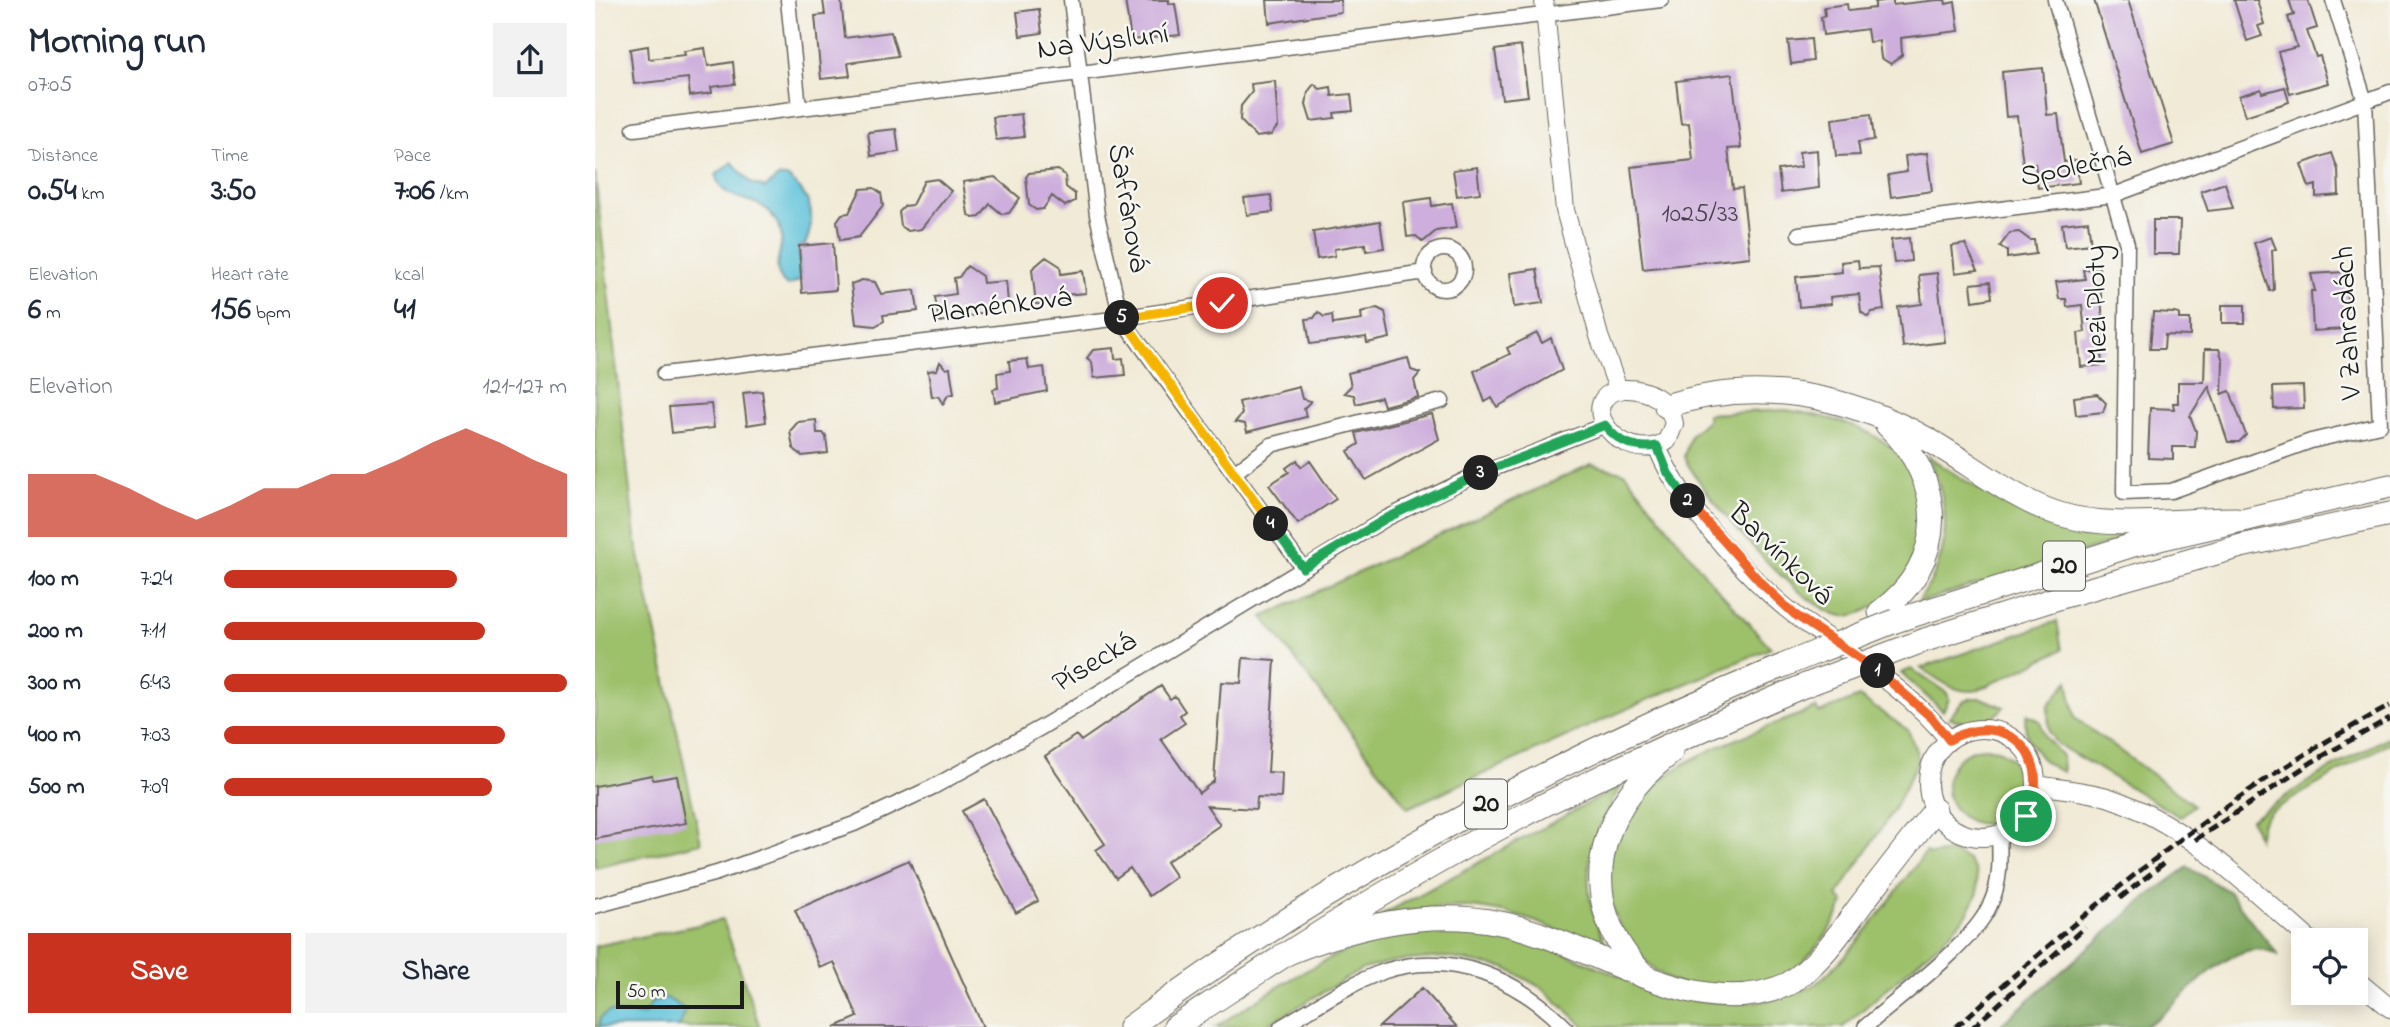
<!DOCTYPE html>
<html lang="en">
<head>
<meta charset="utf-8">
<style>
	body { margin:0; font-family:"Indie Flower",sans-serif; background:#f2f2f3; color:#1f2937; height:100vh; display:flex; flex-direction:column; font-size:26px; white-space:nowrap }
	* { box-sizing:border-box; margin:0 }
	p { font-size:23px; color:#747a83 }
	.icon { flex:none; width:38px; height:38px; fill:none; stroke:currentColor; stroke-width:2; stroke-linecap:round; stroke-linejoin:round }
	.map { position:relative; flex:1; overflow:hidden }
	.sheet { display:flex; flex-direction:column; background:#fff; width:595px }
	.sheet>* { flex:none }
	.fabs { position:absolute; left:1696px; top:928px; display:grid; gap:14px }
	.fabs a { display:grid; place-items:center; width:77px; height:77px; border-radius:0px; background:#fff; box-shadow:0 4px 18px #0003; font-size:35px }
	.scale { position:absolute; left:21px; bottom:18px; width:128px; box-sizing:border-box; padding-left:7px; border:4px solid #1c1c1c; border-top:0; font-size:19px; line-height:24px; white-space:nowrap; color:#1c1c1c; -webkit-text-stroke:5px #f6f6f2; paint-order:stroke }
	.pin { position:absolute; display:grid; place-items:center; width:60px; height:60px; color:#fff; margin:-30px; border:4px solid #fff; border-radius:50%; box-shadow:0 2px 7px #0007 }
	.km { position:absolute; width:35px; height:35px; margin:-18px; border-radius:50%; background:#222; color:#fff; font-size:19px; line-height:35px; text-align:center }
	.round { display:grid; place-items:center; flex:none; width:74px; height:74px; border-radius:0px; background:#f2f2f3 }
	.overview { display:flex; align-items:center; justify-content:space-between; height:119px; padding:0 28px }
	h1 { font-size:38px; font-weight:700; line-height:52px }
	.figures { display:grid; grid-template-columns:repeat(3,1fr); gap:10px; height:119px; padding:7px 28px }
	.figures div { display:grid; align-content:center }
	.figures b { font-size:30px; font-weight:700 }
	.figures small { font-size:19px; font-weight:400 }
	.figures p { font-size:19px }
	.chart { height:196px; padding:14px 28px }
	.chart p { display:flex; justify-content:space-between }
	.chart svg { width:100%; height:126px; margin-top:7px; fill:#c8321e; opacity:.7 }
	.action { display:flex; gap:14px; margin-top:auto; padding:14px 28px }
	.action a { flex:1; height:80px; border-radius:0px; background:#c8321e; color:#fff; font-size:28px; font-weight:700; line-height:80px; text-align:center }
	.action a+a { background:#f2f2f3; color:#1f2937 }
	ul { padding:0 28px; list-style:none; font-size:23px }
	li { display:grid; grid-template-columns:112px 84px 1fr; align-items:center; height:52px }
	li i { height:18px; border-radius:9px; background:#c8321e }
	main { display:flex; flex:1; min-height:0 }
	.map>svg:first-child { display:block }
	.green { fill:#9dc06a; stroke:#5c6e43; stroke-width:2 }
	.forest { fill:#7ea65e; stroke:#4d613d; stroke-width:2 }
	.water { fill:#5dc2da; stroke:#3c6f7b; stroke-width:2 }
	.building { fill:#cdaedc }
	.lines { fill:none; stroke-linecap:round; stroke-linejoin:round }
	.minor-casing { stroke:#67645d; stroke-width:17 }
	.tertiary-casing { stroke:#67645d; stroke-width:20 }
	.trunk-casing { stroke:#67645d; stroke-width:25 }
	.minor { stroke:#fff; stroke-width:14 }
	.tertiary { stroke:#fff; stroke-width:18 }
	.trunk { stroke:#fff; stroke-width:23 }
	.rail { stroke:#1c1c1c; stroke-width:5; stroke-dasharray:10 5; stroke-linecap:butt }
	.trunk-bridge-casing { stroke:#67645d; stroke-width:25; stroke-linecap:butt }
	.trunk-bridge { stroke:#fff; stroke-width:23 }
	.split-1-casing { stroke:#fff; stroke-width:14 }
	.split-2-casing { stroke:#fff; stroke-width:14 }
	.split-3-casing { stroke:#fff; stroke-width:14 }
	.split-4-casing { stroke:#fff; stroke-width:14 }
	.split-5-casing { stroke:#fff; stroke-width:14 }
	.split-6-casing { stroke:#fff; stroke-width:14 }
	.split-1 { stroke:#f0652b; stroke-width:9 }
	.split-2 { stroke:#f0652b; stroke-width:9 }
	.split-3 { stroke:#22a559; stroke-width:9 }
	.split-4 { stroke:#22a559; stroke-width:9 }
	.split-5 { stroke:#f5b400; stroke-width:9 }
	.split-6 { stroke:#f5b400; stroke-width:9 }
	.labels { text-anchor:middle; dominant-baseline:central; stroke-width:5; stroke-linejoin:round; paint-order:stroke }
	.number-label { font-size:26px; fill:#48404c }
	.shield { fill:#f6f6f2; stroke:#5d5d5c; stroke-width:2 }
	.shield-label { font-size:28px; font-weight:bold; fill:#1c1c1c }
	.street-label { font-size:30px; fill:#1c1c1c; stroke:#f6f6f2 }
</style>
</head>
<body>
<main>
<section class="sheet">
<div class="overview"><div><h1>Morning run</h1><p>07:05</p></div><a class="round"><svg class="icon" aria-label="share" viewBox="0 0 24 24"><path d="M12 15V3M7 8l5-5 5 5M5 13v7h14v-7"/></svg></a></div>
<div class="figures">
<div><p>Distance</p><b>0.54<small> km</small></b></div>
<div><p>Time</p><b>3:50</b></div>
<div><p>Pace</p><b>7:06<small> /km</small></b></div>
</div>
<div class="figures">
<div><p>Elevation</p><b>6<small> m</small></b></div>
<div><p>Heart rate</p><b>156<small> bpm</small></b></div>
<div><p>kcal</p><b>41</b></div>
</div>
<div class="chart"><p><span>Elevation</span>121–127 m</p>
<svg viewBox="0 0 160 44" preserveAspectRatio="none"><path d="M0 44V22L10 22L20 22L30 27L40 33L50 38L60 33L70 27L80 27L90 22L100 22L110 17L120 11L130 6L140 11L150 17L160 22V44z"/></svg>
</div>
<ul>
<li><b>100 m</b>7:24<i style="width:68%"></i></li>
<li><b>200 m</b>7:11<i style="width:76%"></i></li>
<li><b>300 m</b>6:43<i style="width:100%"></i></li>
<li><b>400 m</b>7:03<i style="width:82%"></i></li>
<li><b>500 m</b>7:09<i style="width:78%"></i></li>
</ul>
<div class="action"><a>Save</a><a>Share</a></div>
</section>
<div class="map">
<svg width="1795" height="1027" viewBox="0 0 1795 1027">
	<rect width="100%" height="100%" fill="#f6f6f2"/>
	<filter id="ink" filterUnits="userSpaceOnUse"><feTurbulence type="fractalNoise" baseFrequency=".0143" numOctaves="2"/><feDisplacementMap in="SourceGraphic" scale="14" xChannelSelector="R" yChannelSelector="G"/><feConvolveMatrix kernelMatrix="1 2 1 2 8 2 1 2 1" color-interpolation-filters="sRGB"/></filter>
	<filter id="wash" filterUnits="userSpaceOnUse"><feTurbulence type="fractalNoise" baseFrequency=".00686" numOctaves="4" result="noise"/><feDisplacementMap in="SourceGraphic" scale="28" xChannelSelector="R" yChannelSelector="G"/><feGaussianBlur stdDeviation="1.57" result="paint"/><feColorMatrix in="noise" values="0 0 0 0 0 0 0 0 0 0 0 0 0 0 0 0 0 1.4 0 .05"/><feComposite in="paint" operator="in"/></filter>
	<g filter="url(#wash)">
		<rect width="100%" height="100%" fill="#f1ead6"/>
		<path class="green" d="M0,173L40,537L106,843L0,868Z
			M1191,410C1231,416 1279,426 1307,458C1318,471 1330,499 1329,517C1329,527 1319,565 1314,574C1303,592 1275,613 1254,616C1213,622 1106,492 1089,457L1096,434L1112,420V414Z
			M1332,455C1394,500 1457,530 1535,537L1322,603C1357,557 1357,506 1332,455Z
			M996,464L1030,473L1116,582L1176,648L1052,700L813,808L668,617Z
			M1462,621L1467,650L1383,690C1360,695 1345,680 1326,668Z
			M1316,669L1352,693L1354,699L1348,711L1306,673Z
			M1473,681L1480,718L1599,805L1585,817L1462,744L1454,732L1453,706Z
			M1264,697L1313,730L1324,759L1299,809L1242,896L1249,902C1232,941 1193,991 1146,991C1135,991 1124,988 1114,987C1103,985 1087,986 1077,981C1031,957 1001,898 1017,846C1025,822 1041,803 1059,786C1099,749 1171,729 1221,708L1224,713Z
			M1377,698H1386L1409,707C1395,725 1374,727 1354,717L1369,701Z
			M1432,714L1445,721L1450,737L1467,756L1468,772C1447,765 1424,737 1432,714Z
			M1795,736V742L1675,812L1667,822L1663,838L1656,819L1720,777Z
			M1352 786a38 38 0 1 1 76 0a38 38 0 1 1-76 0Z
			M1027,785C989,843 980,895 1018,956C968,932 917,906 860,907C835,908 810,913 785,916Z
			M1331,852L1335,855L1356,852L1372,859L1381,871L1383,893L1371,916L1352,936L1248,1027H990L947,988L910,968L851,957L800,961L768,969L668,1027H620C688,984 757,934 840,927C881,924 927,937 964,951C1052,986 1124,1027 1218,986C1263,950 1296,896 1331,852Z
			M128,920L165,1027H0V946Z"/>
		<path class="forest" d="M1593,867L1633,891L1684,956C1639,926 1585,1009 1550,1026C1538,1027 1425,1027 1403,1027L1554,895Z"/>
		<path class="water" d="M137,162L156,183L170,188L183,177H192C217,196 222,217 210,245L204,246L206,280L192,286C171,268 192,250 185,229C184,224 179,219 177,215C164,195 125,204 121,175Z
			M72,998L91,1010L84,1027H4L5,1018L13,1012L49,1015L58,1001Z"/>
		<g id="blocks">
			<path class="building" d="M228,0H246L250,38L296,32L303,56L253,63L255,76L226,79L220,16L230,15Z
				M530,0H574V4H580L585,35L536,40Z
				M672,0H745L746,12L674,23Z
				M1298,0V5L1343,0H1350L1351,4L1360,2L1364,31L1306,38L1307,55L1296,64L1286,58L1284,41L1274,42L1272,29L1228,35L1226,17L1230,16L1229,7L1252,4L1253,11L1280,8V2Z
				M1499,0H1533L1579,144L1547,154Z
				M1639,0H1662L1669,24L1663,26L1667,36L1652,41Z
				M1694,0H1713L1722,28L1712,31L1721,57L1725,56L1733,83L1695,94L1683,52L1702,47L1693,17L1699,15Z
				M444,9L447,33L425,36L422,12Z
				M1216,39L1218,61L1196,64L1193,41Z
				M53,46L54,59L90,55L89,51L110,48L113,66L138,62L140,84L116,87L117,93L95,96L93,78L39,84L35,49Z
				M926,46L933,96L907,99L900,50Z
				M1448,68L1452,115L1463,114L1469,162L1481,160L1484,183L1443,188L1440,163L1428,164L1422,116L1411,117L1407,72Z
				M1137,74L1146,148L1133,149L1138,189L1147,188L1155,257L1048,269L1036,167L1098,160L1094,123L1086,124L1081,81Z
				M680,81L683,126L676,135L661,137L645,120L646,106L657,92L656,84Z
				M719,84L725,89L736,87L737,96L756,94L758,111L739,113L740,118L716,121L711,105L713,92Z
				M1690,87L1694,102L1650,116L1644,96L1666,89L1667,93Z
				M426,114L429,137L401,140L398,117Z
				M1276,114L1279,140L1263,142L1265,155L1241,156L1237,119Z
				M301,129L304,152L276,156L273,132Z
				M1222,150L1224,188L1186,193L1183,170L1206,167L1204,152Z
				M1332,153L1337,191L1296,197L1293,175L1312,172L1310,156Z
				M1737,153L1743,170L1744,195L1721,197V185L1714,187L1706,164Z
				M882,167L885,193L862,196L858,170Z
				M463,170L470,175L471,187L480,194V201L470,206L457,196L448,209L441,210L434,205L431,177L434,173Z
				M400,177L425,198L414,213L407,214L395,204L385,217L378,218L373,214L368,182Z
				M342,179L356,191L326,229L313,231L306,226L304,212L310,206L317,205L329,181Z
				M1630,183L1638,208L1613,211L1606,191Z
				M279,188L286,193L288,206L264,237L245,240L242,221L247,214L254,213L266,189Z
				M676,195L678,212L652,215L649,198Z
				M836,198L837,206L857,203L861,228L841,231L828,242L821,236L812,237L808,202Z
				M1558,220H1585L1584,254H1558Z
				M785,221L789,248L771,251L770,244L739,249L740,256L722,259L718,232Z
				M1493,221L1496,244L1470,247L1467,224Z
				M1424,232L1435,240H1439L1441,254L1412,258V251L1405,246L1415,233Z
				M1676,237L1681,249L1677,250L1679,290L1675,291L1659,243Z
				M1314,238L1316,261L1299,263L1296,240Z
				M238,243L241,290L207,293L204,246Z
				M1370,244L1383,270L1360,273L1357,246Z
				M451,257L465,266L466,274L488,271L491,293L469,295V301L460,305L441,304L437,269Z
				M1263,260L1264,268L1284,267L1289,310L1277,312L1273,317L1266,312L1264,294L1235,297L1236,304L1204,307L1201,277L1247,272L1246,262Z
				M372,266L387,276L388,283L411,281L413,302L391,305V310L382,315L344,322L340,297L361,294L359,278L364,277Z
				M1504,268L1510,351H1506L1507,365L1486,367L1483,333L1490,332L1487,305L1472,307L1471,299H1464L1461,282L1490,279L1488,270Z
				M942,269L948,303L919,307L915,273Z
				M1750,272L1753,313H1749V329L1718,331L1716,291H1720L1716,274Z
				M1342,273L1350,342L1308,347L1303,307L1327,304L1324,275Z
				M267,280L280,282L286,294L320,290L323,311L288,315L289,321L280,326L261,324L256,284Z
				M1395,282L1397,298L1378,301L1376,284Z
				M1627,305H1650V323H1627Z
				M782,308L790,312L795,338L772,343L771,337L715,344L711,319L719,318L723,312L729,317L737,315L738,324L767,320L766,313Z
				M1558,312L1579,313L1584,314V319H1595V336L1570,335L1569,349H1555Z
				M942,333L947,343L956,338L967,370L902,407L897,398L890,402L879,371L915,354L912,348Z
				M519,348L520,359L528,358L530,375L499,378L497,362L492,358L498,350Z
				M1610,349H1624L1628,361L1627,394L1635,391L1651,435L1644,442H1633L1614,386L1595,416L1601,431L1600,447H1578V459L1553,458L1555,408L1579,409L1578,403H1583V382H1609Z
				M813,358L816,370L825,373L819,380L823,397L789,406L786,397L761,404L759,395L749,393L756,386L753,373Z
				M432,359L434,369L449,367L452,391L400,402L398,389L403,388L402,373L415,371L414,361Z
				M345,362L351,369L355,368L359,394L353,395L348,404L343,396L337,397L333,371L342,370Z
				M1708,386L1709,408L1679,409L1678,387Z
				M704,387L707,399L716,401L709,408L711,417L652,432L650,424L640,422L647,414L644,402Z
				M167,391L171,422L152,425L148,393Z
				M1502,394L1511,403L1508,412L1481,415L1479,397Z
				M116,404L119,428L77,433L74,407Z
				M837,414L844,439L771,480L753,451L764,444L761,433Z
				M221,420L222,433H228L231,437L233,453L207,456L198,448L195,431L203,422Z
				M702,460L706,467L715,461L741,499L703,524L674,485L694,472L691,468Z
				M648,658L680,660L673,772L687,773L686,798L662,797L661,809L612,806L625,825L571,862L581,877L554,896L535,868L521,878L501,850L510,844L450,756L481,735L486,741L566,686L575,699L580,696L590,711L585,715L590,723L566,739L604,793L619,781L626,682L646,683Z
				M57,775L58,780L82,776L91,823L0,839V786Z
				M389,799L443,901L421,913L367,811Z
				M314,860L388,1027H240L263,1017L239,962L225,968L200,910Z
				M827,988L862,1027H784Z"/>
		</g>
	</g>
	<g filter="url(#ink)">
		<use href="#blocks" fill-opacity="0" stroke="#67645d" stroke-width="2"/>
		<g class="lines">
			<defs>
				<path id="minor" d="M193,0L204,108
					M476,0L502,215L526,318L708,568
					M1460,0L1532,244L1529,493L1576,491L1716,441L1785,425L1770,101L1738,0
					M39,129L1066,0
					M1204,234L1519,195L1795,92
					M829 269a20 20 0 1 1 40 0a20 20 0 1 1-40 0Z
					M69,374L526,318L830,272
					M639,473L676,445L847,401
					M0,906L122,873L259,824L338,787L447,727L792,518L872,479L1010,425
					M686,1027C719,1008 754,983 790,971C857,949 924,980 970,1027
					M1270,1027C1303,998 1379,943 1395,905C1406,882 1405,860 1404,835"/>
				<path id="tertiary" d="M949,0L970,210L1004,336L1023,389
					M1029,389C1052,388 1075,400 1079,424L1072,441C1028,469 973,398 1029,389Z
					M1062,446C1081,498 1155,581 1200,615C1255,656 1311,686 1354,740
					M1333 783a54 54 0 1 1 108 0a54 54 0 1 1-108 0Z
					M1442,785C1466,789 1492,791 1515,798C1592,824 1655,888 1715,940
					M1760,979L1795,1008"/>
				<path id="trunk" d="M1071,406C1160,377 1251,394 1332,439C1375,463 1414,497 1461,513C1514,531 1584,519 1641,519
					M1285,612C1354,562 1351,481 1292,425
					M1300,621L1538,545L1795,486
					M1330,640L1466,597L1646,546L1795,514
					M688,955C756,927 831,908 905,923C998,941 1099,1027 1193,984C1225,964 1246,931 1268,902C1292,871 1315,841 1340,810
					M1050,976C977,905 1000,809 1076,753
					M535,1027C747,871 980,749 1224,651
					M580,1027C688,955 797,885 912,824C1009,773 1109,728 1211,685"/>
			</defs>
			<use href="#minor" class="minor-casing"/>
			<use href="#tertiary" class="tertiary-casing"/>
			<use href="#trunk" class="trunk-casing"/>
			<use href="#minor" class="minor"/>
			<use href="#tertiary" class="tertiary"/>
			<use href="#trunk" class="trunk"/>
			<path class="rail" d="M1600,840L1717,762L1795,718
				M1525,898L1569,863
				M1361,1027C1496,906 1634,790 1795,706
				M1378,1027L1490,927"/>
			<defs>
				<path id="trunk-bridge" d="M1224,651L1300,621
					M1211,685L1330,640"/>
			</defs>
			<use href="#trunk-bridge" class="trunk-bridge-casing"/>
			<use href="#trunk-bridge" class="trunk-bridge"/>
		</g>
	</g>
	<g class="lines" filter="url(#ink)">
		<defs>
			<path id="split-1" d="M1283,671L1337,718L1354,740C1412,707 1462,759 1431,816"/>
			<path id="split-2" d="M1093,501L1168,585L1199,614L1283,671"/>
			<path id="split-3" d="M886,473L1010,425C1022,442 1042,450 1062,446L1073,473L1093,501"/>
			<path id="split-4" d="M676,524L708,568L792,518L886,473"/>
			<path id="split-5" d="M527,318L676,524"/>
			<path id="split-6" d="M527,318L627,303"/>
		</defs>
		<use href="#split-1" class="split-1-casing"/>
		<use href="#split-2" class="split-2-casing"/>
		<use href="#split-3" class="split-3-casing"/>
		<use href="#split-4" class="split-4-casing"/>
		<use href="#split-5" class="split-5-casing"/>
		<use href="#split-6" class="split-6-casing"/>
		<use href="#split-1" class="split-1"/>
		<use href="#split-2" class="split-2"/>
		<use href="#split-3" class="split-3"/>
		<use href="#split-4" class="split-4"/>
		<use href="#split-5" class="split-5"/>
		<use href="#split-6" class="split-6"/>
	</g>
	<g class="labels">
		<g class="number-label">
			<text x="1105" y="215">1025/33</text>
		</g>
		<g class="shield">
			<rect x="1448" y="541.5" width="42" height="49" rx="5"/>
			<rect x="870" y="779.5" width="42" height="49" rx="5"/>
		</g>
		<g class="shield-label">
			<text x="1469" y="566">20</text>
			<text x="891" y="804">20</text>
		</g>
		<g class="street-label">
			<text transform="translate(508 43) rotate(-7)">Na Výsluní</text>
			<text transform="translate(1481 168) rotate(-11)">Společná</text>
			<text transform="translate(532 208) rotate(80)">Šafránová</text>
			<text transform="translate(1503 305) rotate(-91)">Mezi Ploty</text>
			<text transform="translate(405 307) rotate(-7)">Plaménková</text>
			<text transform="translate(1754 323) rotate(-93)">V Zahradách</text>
			<text transform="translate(1185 555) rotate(44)">Barvínková</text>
			<text transform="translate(500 663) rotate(-31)">Písecká</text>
		</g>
	</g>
</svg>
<div class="fabs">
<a><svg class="icon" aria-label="locate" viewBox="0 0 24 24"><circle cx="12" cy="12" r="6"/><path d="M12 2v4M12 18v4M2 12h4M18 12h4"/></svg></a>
</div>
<div class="scale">50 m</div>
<div class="pin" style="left:1431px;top:816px;background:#1e9e55"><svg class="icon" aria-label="arrive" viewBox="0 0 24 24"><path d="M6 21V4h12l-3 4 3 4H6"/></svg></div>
<div class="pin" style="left:627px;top:303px;background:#d93025"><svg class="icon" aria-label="check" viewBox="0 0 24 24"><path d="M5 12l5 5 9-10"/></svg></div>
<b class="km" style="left:1283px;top:671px">1</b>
<b class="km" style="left:1093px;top:501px">2</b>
<b class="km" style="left:886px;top:473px">3</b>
<b class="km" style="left:676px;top:524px">4</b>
<b class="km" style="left:527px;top:318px">5</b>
</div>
</main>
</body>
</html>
